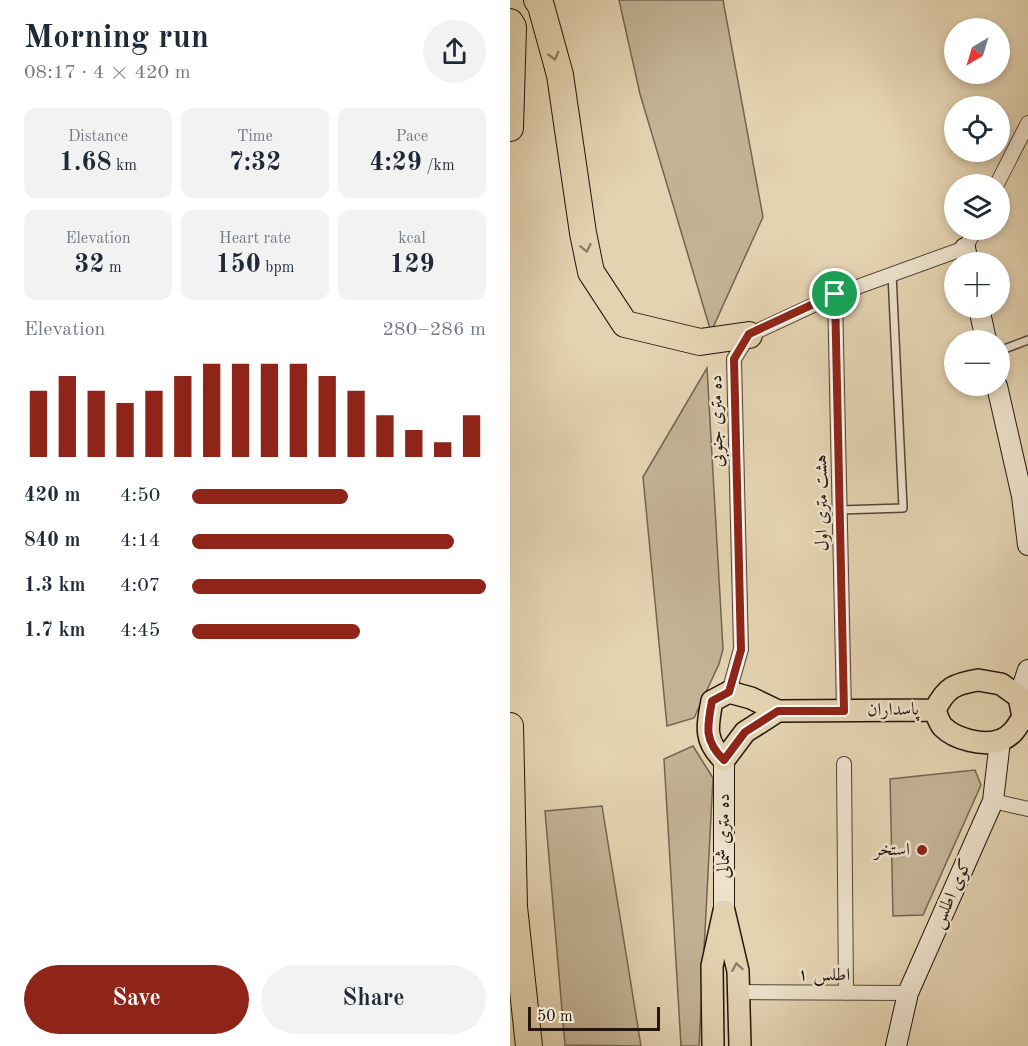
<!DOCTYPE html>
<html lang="en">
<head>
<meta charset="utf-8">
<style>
	body { margin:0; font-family:"Old Standard TT",Amiri,serif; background:#f2f2f3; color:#1f2937; height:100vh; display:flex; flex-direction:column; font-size:22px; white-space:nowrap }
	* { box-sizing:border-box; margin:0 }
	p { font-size:20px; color:#747a83 }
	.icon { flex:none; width:33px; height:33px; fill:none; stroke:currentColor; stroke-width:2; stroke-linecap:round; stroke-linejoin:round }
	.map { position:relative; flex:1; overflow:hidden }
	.sheet { display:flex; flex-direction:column; background:#fff; width:510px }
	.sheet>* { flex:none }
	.needle { width:39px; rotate:218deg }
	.tools { position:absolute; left:434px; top:18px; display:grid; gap:12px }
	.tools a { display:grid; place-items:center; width:66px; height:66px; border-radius:50%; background:#fff; box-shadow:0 3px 9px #0003; font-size:30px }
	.scale { position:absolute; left:18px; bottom:15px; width:132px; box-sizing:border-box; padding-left:6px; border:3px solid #24150e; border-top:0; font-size:16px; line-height:21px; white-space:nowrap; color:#24150e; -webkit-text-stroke:4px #ede2cc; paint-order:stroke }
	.pin { position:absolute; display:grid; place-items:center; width:51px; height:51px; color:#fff; margin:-26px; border:3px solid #fff; border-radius:50%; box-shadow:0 2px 6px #0007 }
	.round { display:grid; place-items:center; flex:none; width:63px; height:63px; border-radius:32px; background:#f2f2f3 }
	.summary { display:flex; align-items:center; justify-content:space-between; height:102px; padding:0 24px }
	h1 { font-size:33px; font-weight:600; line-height:45px }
	.stats { display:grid; grid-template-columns:repeat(3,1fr); gap:9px; height:102px; padding:6px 24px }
	.stats div { display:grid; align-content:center; border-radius:12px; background:#f2f2f3; text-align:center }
	.stats b { font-size:26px; font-weight:600 }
	.stats small { font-size:16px; font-weight:400 }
	.stats p { font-size:16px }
	.chart { height:168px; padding:12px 24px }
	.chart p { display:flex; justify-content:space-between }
	.chart svg { width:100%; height:108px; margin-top:6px; stroke:#8f2418; stroke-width:6 }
	.button { display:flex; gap:12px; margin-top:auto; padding:12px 24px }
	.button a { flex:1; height:69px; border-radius:36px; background:#8f2418; color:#fff; font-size:24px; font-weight:600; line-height:69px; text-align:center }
	.button a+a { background:#f2f2f3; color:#1f2937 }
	ul { padding:0 24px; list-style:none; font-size:20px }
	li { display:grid; grid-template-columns:96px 72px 1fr; align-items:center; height:45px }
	li i { height:15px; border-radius:8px; background:#8f2418 }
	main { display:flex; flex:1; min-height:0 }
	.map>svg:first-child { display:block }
	.green { fill:#c3b395; stroke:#746452; stroke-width:1.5 }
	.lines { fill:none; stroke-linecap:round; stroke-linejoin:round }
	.lane-casing { stroke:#544437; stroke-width:10 }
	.street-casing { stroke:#544437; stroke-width:16 }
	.secondary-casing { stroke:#24150e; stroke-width:22 }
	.primary-casing { stroke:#24150e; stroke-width:24 }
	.highway-casing { stroke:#24150e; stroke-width:28 }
	.lane { stroke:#ede2cc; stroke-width:7 }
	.street { stroke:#ede2cc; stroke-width:14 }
	.secondary { stroke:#ede2cc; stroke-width:20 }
	.primary { stroke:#e4d3b1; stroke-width:21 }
	.highway { stroke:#e4d3b1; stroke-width:26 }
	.oneway { stroke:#8e7e68 }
	.route-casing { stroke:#fff; stroke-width:12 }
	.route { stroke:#8f2418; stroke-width:8 }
	.poi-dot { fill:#8f2418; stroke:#ede2cc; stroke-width:2 }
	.labels { text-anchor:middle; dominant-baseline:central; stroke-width:5; stroke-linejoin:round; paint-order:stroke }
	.street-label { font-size:18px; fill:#24150e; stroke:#ede2cc }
	.poi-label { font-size:18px; fill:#24150e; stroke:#ede2cc; text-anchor:end }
</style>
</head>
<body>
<main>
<section class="sheet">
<div class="summary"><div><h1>Morning run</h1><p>08:17 · 4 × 420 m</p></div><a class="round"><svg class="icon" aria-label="share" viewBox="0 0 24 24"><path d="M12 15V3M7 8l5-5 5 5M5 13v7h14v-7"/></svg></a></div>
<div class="stats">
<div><p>Distance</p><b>1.68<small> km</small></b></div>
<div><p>Time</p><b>7:32</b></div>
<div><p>Pace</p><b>4:29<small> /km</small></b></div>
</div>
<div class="stats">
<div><p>Elevation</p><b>32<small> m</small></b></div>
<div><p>Heart rate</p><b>150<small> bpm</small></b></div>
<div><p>kcal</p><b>129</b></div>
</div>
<div class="chart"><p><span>Elevation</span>280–286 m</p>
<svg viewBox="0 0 160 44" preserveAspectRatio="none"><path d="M5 44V17M15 44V11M25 44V17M35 44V22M45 44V17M55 44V11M65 44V6M75 44V6M85 44V6M95 44V6M105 44V11M115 44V17M125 44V27M135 44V33M145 44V38M155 44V27"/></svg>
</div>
<ul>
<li><b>420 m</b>4:50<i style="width:53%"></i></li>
<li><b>840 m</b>4:14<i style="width:89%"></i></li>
<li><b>1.3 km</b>4:07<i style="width:100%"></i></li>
<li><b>1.7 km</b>4:45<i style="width:57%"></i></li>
</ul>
<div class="button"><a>Save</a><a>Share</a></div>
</section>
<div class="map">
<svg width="518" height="1046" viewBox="0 0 518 1046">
	<rect width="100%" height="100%" fill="#e4d3b1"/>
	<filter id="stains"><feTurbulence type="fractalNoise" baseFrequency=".00333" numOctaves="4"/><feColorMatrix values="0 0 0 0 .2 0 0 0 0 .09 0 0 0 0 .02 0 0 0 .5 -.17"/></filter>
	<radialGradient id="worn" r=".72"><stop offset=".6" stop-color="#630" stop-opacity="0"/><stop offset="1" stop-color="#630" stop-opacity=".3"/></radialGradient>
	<path class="green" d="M109,0H213L253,217L201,332L130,94Z
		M197,368L213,649L209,664L184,718L157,726L133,477Z
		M183,746L203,778L189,1046H171L154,759Z
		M465,770L471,785L413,915L383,916L380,779Z
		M92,806L131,1046L55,1045L35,811Z"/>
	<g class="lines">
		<defs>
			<path id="lane" d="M489,351L518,340
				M330,510L393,508L382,274"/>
			<path id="street" d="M487,184L518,123
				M325,295L334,711
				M219,692L231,649L224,359L239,335L325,295L455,248L465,230
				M334,764L336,993
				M483,801L518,809
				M229,992L398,993"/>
			<path id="secondary" d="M455,248L458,262
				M469,308L476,340
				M487,386L512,496L518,545
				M509,697L518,670
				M214,911V760
				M386,1046L398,993L483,801L490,741"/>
			<path id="primary" d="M468,680L491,684L509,697L513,717C507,727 502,736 491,740C474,747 445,739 433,727C429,723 427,715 425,710C436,687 445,684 468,680Z
				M219,692L241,698L268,711L235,732L214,760C194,741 197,727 202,701Z
				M268,711L425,710
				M203,1046L202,966L214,911L228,971L230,1046"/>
			<path id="highway" d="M27,0L31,6L50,75L73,233L81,272L115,324L190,342L239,335
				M0,22L3,27L0,128
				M0,726L4,907L19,1046"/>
		</defs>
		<use href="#lane" class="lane-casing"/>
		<use href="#street" class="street-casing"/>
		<use href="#secondary" class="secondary-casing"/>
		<use href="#primary" class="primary-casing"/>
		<use href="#highway" class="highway-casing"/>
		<use href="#lane" class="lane"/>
		<use href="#street" class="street"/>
		<use href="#secondary" class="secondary"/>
		<use href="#primary" class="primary"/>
		<use href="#highway" class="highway"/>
	</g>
	<defs><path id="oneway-chevron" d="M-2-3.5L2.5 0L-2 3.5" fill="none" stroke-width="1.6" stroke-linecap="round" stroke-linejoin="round" transform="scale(1.5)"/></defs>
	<g class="oneway">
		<use href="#oneway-chevron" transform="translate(44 56) rotate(75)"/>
		<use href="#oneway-chevron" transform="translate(76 248) rotate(78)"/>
		<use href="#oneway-chevron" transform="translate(227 967) rotate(-100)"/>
	</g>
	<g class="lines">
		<defs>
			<path id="route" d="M325,294L334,711H268L235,732L214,760C194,741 197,727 202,701L219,692L231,650L224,359L239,334Z"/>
		</defs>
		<use href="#route" class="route-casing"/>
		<use href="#route" class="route"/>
	</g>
	<circle class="poi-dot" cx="412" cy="850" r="6"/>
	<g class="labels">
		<g class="street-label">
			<text transform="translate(207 421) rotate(-91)">ده متری جنوبی</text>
			<text transform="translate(312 503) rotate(-91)">هشت متری اول</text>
			<text transform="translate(383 710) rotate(-1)">پاسداران</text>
			<text transform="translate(214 836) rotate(-90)">ده متری شمالی</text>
			<text transform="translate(442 894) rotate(-66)">کوی اطلس</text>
			<text transform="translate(314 975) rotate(1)">اطلس ۱</text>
		</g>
		<g class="poi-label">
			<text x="400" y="850">استخر</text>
		</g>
	</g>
	<rect width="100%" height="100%" filter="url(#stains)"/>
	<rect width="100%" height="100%" fill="url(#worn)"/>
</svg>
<div class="tools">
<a><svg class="needle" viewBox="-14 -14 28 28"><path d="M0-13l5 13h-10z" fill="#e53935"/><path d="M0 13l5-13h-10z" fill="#747a83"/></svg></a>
<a><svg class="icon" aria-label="locate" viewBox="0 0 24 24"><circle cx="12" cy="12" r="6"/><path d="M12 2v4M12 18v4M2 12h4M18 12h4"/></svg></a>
<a><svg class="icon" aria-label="layers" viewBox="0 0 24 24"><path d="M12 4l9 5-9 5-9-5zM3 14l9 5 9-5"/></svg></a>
<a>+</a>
<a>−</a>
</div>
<div class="scale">50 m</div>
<div class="pin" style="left:325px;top:294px;background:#1e9e55"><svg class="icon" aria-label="arrive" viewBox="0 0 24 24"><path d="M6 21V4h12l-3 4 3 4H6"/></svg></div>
</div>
</main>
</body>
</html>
